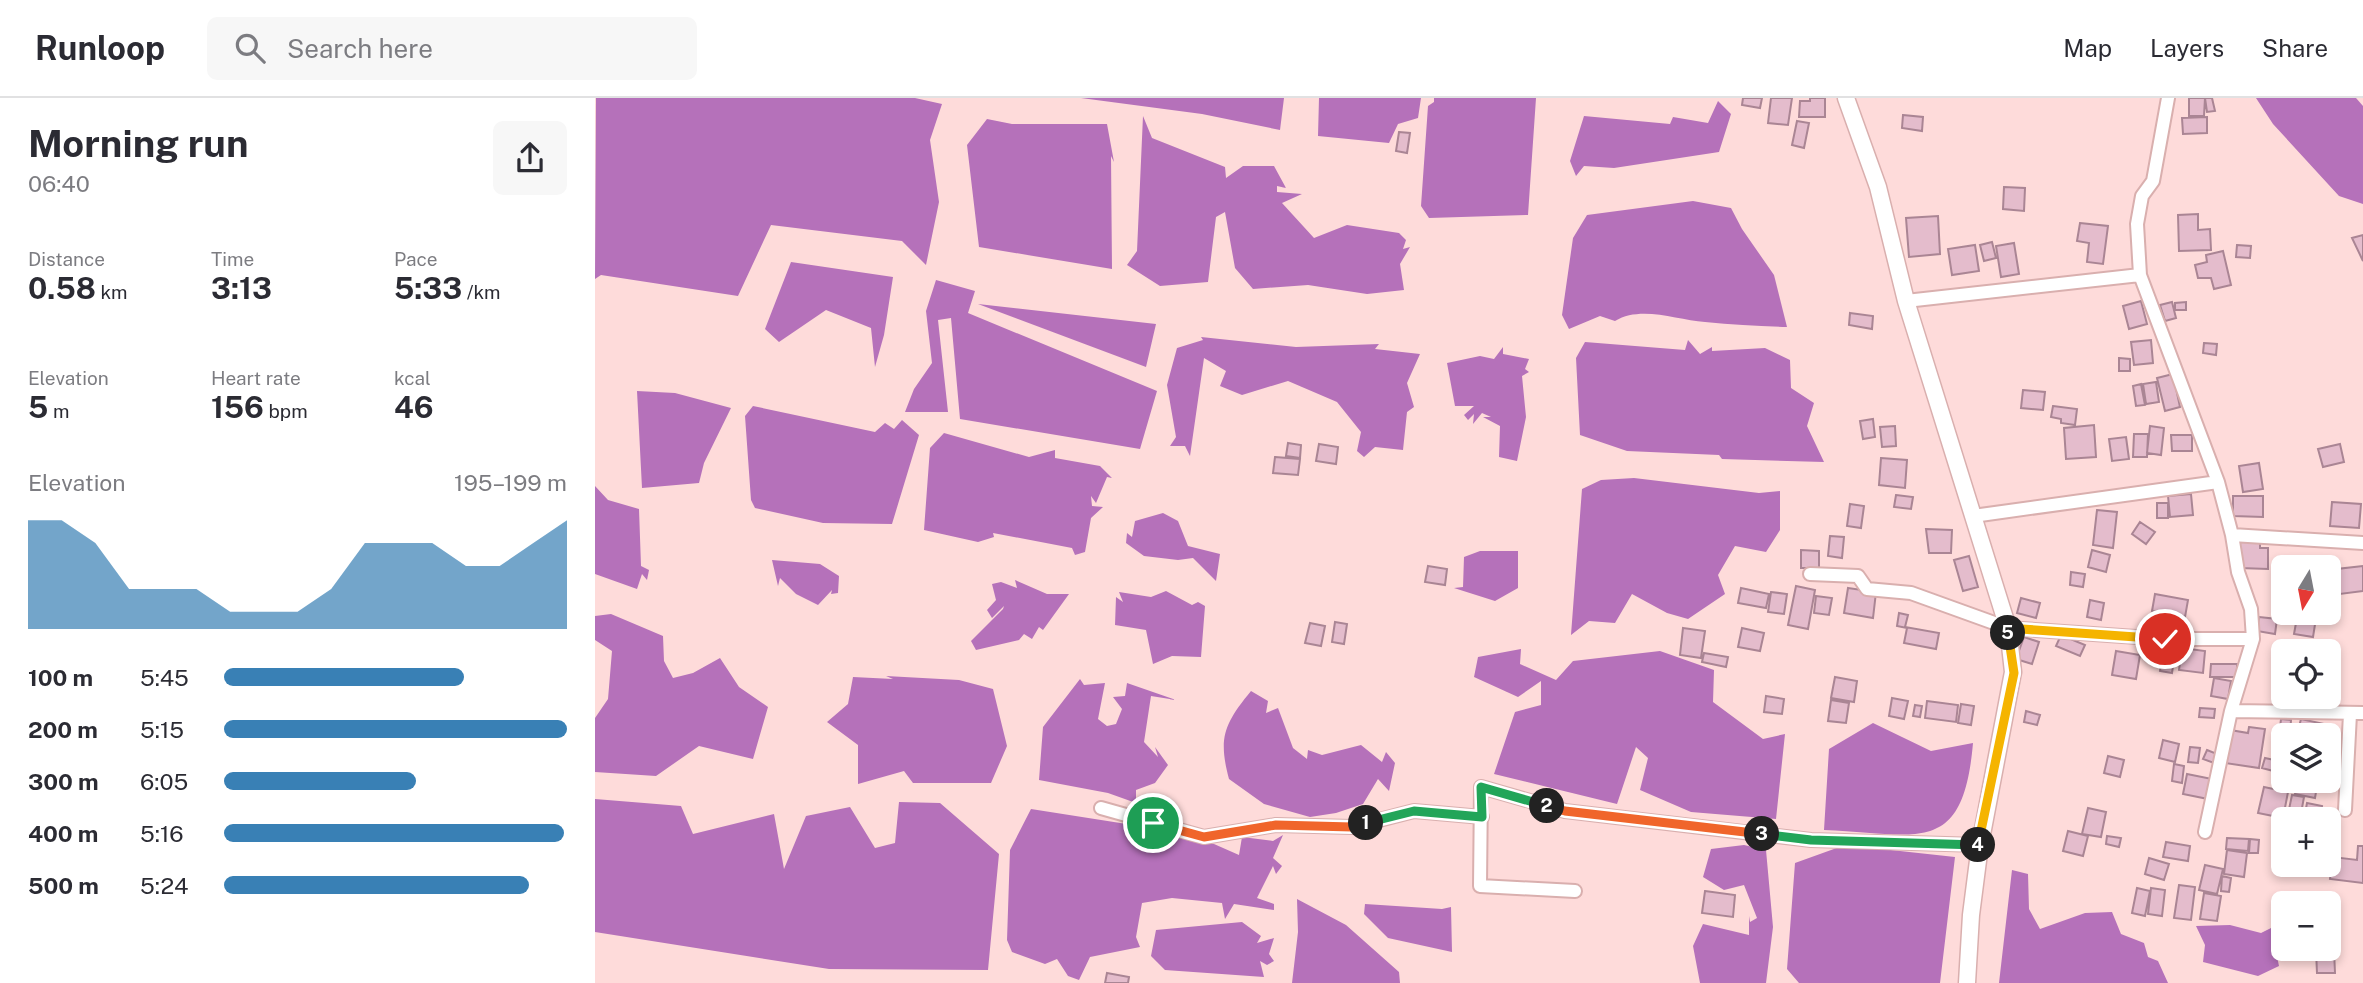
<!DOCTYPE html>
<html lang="en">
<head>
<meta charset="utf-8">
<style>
	body { margin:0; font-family:"Public Sans",sans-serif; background:#f7f7f7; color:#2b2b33; height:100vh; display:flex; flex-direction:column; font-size:26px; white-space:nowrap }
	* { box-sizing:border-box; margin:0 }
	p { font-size:23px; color:#7c7c81 }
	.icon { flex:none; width:38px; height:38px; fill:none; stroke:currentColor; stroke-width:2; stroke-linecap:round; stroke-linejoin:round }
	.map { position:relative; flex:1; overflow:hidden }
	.sheet { display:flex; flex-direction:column; background:#fff; width:595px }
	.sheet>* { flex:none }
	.needle { width:46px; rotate:190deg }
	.tools { position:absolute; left:1676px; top:457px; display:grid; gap:14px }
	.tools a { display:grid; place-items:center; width:70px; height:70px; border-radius:10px; background:#fff; box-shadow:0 4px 10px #0003; font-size:35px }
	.pin { position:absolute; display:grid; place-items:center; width:60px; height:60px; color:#fff; margin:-30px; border:4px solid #fff; border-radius:50%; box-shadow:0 2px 7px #0007 }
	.km { position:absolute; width:35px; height:35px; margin:-18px; border-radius:50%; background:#222; color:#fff; font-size:19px; line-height:35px; text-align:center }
	.round { display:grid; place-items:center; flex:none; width:74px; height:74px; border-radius:10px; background:#f7f7f7 }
	.head { display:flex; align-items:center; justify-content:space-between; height:119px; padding:0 28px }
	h1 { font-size:38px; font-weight:700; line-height:52px }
	.figures { display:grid; grid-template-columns:repeat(3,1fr); gap:10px; height:119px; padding:7px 28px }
	.figures div { display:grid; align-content:center }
	.figures b { font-size:30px; font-weight:700 }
	.figures small { font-size:19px; font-weight:400 }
	.figures p { font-size:19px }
	.chart { height:196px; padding:14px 28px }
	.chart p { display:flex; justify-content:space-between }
	.chart svg { width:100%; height:126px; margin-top:7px; fill:#3980b5; opacity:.7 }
	ul { padding:0 28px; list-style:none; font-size:23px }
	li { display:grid; grid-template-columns:112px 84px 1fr; align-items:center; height:52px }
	li i { height:18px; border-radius:9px; background:#3980b5 }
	header { display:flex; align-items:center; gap:42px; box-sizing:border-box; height:98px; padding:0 35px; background:#fff; border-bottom:2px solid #e1e1e2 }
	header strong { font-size:33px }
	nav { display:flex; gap:38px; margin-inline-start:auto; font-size:24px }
	.search { width:490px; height:63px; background:#f7f7f7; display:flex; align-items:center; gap:18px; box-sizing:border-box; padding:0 24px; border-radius:10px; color:#7c7c81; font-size:26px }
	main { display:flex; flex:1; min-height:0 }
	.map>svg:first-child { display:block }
	.water { fill:#b571ba }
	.building { fill:#e4bccc; stroke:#aa8594; stroke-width:2 }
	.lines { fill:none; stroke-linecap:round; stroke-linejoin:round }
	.street-casing { stroke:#d9afae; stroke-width:16 }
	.secondary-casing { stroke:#d9afae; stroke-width:19 }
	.street { stroke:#fff; stroke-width:12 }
	.secondary { stroke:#fff; stroke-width:16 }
	.split-1-casing { stroke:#fff; stroke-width:14 }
	.split-2-casing { stroke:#fff; stroke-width:14 }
	.split-3-casing { stroke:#fff; stroke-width:14 }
	.split-4-casing { stroke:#fff; stroke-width:14 }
	.split-5-casing { stroke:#fff; stroke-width:14 }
	.split-6-casing { stroke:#fff; stroke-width:14 }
	.split-1 { stroke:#f0652b; stroke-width:9 }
	.split-2 { stroke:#22a559; stroke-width:9 }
	.split-3 { stroke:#f0652b; stroke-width:9 }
	.split-4 { stroke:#22a559; stroke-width:9 }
	.split-5 { stroke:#f5b400; stroke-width:9 }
	.split-6 { stroke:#f5b400; stroke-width:9 }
</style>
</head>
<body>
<header>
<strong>Runloop</strong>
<div class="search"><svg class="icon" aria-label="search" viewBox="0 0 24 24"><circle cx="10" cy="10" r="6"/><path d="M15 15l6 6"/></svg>Search here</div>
<nav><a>Map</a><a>Layers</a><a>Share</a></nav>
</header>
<main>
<section class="sheet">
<div class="head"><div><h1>Morning run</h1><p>06:40</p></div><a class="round"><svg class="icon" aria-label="share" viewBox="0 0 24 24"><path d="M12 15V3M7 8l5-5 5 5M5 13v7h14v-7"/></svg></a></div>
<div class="figures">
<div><p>Distance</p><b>0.58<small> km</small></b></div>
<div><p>Time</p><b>3:13</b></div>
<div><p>Pace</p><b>5:33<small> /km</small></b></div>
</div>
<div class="figures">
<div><p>Elevation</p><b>5<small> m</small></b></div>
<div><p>Heart rate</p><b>156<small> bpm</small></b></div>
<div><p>kcal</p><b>46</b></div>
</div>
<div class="chart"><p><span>Elevation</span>195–199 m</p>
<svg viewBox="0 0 160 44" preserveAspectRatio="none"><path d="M0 44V6L10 6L20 14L30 30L40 30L50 30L60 38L70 38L80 38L90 30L100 14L110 14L120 14L130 22L140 22L150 14L160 6V44z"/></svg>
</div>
<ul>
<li><b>100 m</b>5:45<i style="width:70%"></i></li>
<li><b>200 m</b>5:15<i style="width:100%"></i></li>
<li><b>300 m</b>6:05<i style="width:56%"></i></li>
<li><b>400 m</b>5:16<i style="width:99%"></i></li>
<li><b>500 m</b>5:24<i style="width:89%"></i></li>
</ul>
</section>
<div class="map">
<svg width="1768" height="885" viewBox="0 0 1768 885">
	<rect width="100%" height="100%" fill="#fedbda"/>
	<path class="water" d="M1,0H320L347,6L335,42L344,104L331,167L307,143L176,127L143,198L6,177L0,181Z
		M486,0H689L685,32L607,16Z
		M724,0H826L823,20L803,26L794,45L723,38Z
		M839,0H941L933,117L834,120L826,108L833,8L839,4Z
		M1661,0H1761L1768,8V106L1744,98L1678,26Z
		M1123,3L1136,16L1124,54L1019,70L989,68L981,78L975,63L989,18L1075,26L1078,19L1113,25Z
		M548,18L557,40L630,69L631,80L648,68H679L691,90L682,88V94L707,96L687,105L719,140L752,127L804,135L811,142L808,151L815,149L805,166L809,192L772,196L713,187L658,191L640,170L630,114L621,119L613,184L565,188L532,167L542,153Z
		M392,21L417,26H512L519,64L516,58L517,171L384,149L372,47Z
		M1098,103L1136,110L1147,131L1179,177L1192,229C1165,228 1138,227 1110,224C1082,222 1046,207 1020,223L1005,218L974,231L967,217L978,140L992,117Z
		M196,164L298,179L289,237L280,269L276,230L231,212L184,244L170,231Z
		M341,182L380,193L373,215L562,293L545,351L365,321L356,220L343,222L353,314H310L319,291L337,265L331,213Z
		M383,206L561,226L551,269Z
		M606,239L701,249L784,246L780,251L825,256L812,285L819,309L812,314L808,352L780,349L769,359L762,353L766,334L742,304L693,283L647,297L625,288L631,273L609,260L595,358L590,348H575L581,339L572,287L582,250L608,242Z
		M1093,242L1105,256L1117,249V253L1170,250L1195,262L1196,290L1219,305L1212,328L1229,364L1127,361L1124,357L1032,353L985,337L981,260L990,244L1090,252Z
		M908,249V256L934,261L930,271L934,274L927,278L931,319L922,363L904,359L905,328L888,319H896L887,315L878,326L879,316L873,322L869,317L879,308H860L852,265L885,258L899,261Z
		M42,293L80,295L136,310L109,365L104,385L47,390Z
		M158,308L280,334L290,325L299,331L307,322L324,337L297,426L228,425L160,410L156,402L150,318Z
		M349,335L434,359L460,352V360L505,368L517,380L512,379L501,405L496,398L497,408L508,409L496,420L490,454L480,457L477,450L398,435L399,439L383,444L329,432L335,350Z
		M1039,380L1164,395L1185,393V432L1171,454L1140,448L1123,477L1130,496L1093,521L1072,515L1037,496L1020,525L994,523L976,537L987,391L1006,382Z
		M0,388L13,402L44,411L46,468L54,472L52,482L47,476L42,491L0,476Z
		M568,415L583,423L593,448L625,456L621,483L598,460L583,462L549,458L531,445L532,435L537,439L540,423Z
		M885,453H923V490L900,503L859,490L868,489L869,459Z
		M177,462L225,466L244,478L243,495L236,496L237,492L223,507L201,496L185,480L183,488Z
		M420,482L452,496H474L448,532L444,529L437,541L429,536L424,542L381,552L376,543L408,511L409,508L397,520L392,512L401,502L397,486L406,484L422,490Z
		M571,493L597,507L603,504L610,508L606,559L577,558L558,566L551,532L520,527L521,499L528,504L524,494L556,499Z
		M16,516L68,538L69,563L78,580L98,575L125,560L144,589L173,609L158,661L104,648L61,678L0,674V620L13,601L17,553L0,542V518Z
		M926,551L925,566L961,582L978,563L1065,553L1119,572L1118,604L1168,641L1190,636L1181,721L1096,714L1045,692L1053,660L1041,649L1022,706L899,676L920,614L946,607V583L923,599L879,579L883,559Z
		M291,578L364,582L398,591L412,648L396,685H318L309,673L263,686V647L232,624L253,606L258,579L298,581Z
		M485,581L489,587L510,585L503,621L512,628L521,626L527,611L518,599L530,598L532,585L581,602L556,598L549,644L563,659L560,649L573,667L560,685L541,692V705L513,695L444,682L448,629Z
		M656,593L673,603L671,615L683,610L698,650L712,661L713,652L727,657L766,647L787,664L791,654L800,665L794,693L783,681L768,706L741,715L715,719L669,706L634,681C623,640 629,626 656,593Z
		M1278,625L1336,653L1378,645C1368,761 1322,735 1229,732L1234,651Z
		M0,701L86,708L98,736L179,716L189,771L211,718L255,709L280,750L300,745L304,704L345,705L404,756L393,872L234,871L0,834Z
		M436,711L557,730L568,737L619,746L644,757L647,739L678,743L688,737L678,760L687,768L681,776L678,768L662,800L679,806V812L639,806L630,821L627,805L577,800L547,805L541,839L545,849L495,859L484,882L473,878L462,861L450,866L417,854L412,842L415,752Z
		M1149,747L1171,752L1178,829L1171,885H1105L1098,848L1108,826L1154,837V818L1155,824L1162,820L1149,787L1129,792L1108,779L1116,751Z
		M1250,747L1360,759L1345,885H1204L1192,871L1200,765Z
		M1417,772L1433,776L1434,811L1445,831L1490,815L1517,814L1526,836L1549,845L1553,859L1563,863L1573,885H1404Z
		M702,801L751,827L804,874L805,885H697L703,834Z
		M770,806L847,811L856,809L857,854L793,840L769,816Z
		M647,824L666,838L662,845L679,840L674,856L679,863L672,867L665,863L669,879L570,872L556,858L561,832Z
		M1635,827L1666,835L1676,830L1684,868L1663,878L1608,864L1610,847L1601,828Z"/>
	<path class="building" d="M1148,0H1167L1165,10L1147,7Z
		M1176,0H1197L1193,27L1173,25Z
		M1215,0H1230V19H1204L1205,3H1215Z
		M1594,0H1610L1609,18H1594Z
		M1610,0H1617L1620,13L1612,14Z
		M1308,17L1328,19L1327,33L1307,30Z
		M1612,19V35L1588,36L1587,20Z
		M1202,23L1214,25L1209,50L1197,47Z
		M804,34L815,35L812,55L801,53Z
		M1409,89L1430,90L1429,113L1408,111Z
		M1603,116V132L1615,131L1616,152L1584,153L1583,117Z
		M1343,118L1345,156L1314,159L1311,120Z
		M1485,125L1513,128L1508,166L1492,164L1494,145L1482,143Z
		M1768,137V163L1757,140Z
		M1397,144L1401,160L1389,163L1385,147Z
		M1419,145L1424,176L1406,179L1401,148Z
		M1380,147L1384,173L1357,177L1353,151Z
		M1642,147L1656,148L1655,160L1641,159Z
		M1628,153L1636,187L1619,191L1616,180H1603L1600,167L1612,164L1611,157Z
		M1546,203L1552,226L1534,231L1528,208Z
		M1577,204L1581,220L1570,223L1565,207Z
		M1591,204V212H1580V205Z
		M1255,215L1278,218L1277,231L1254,227Z
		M1556,242L1558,265L1539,267L1536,244Z
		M1609,245L1622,246L1621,257L1608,255Z
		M1524,260L1535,261V273H1524Z
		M1578,276L1585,309L1570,313L1562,280Z
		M1561,284L1564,304L1551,306L1548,286Z
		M1546,286L1550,307L1541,308L1538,288Z
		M1428,292L1450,294L1448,312L1426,310Z
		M1458,308L1482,311L1480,327L1466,325V321L1456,319Z
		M1278,321L1280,339L1268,341L1265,323Z
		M1499,327L1501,359L1471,361L1469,330Z
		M1300,328L1301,348L1287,349L1285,329Z
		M1555,328L1569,330L1566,357L1552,355Z
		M1539,336H1553L1552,359H1538Z
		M1576,337H1597V353H1577Z
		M1531,339L1534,361L1517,363L1514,341Z
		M693,345L706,347L705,360L691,358Z
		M724,346L743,349L741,366L721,363Z
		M1745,346L1749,364L1728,369L1723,351Z
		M680,359L705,361L703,377L678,375Z
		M1286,360L1312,362L1310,390L1284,387Z
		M1664,365L1668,391L1648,394L1644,368Z
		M1596,396L1598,417L1575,419L1573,398Z
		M1301,397L1318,399L1316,411L1299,409Z
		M1638,398H1668V419L1638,418Z
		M1737,404L1766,406L1764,430L1735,428Z
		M1562,405H1573V420H1562Z
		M1255,406L1269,408L1266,430L1252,428Z
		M1502,412L1522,414L1518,450L1498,447Z
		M1545,424L1560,434L1551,446L1537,436Z
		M1331,431L1357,432L1356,455H1334Z
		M1235,438L1249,439L1247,460L1233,458Z
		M1645,441H1665V450H1673V471L1645,470Z
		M1206,452L1224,453V470H1206Z
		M1497,452L1515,457L1511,474L1493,469Z
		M1374,458L1383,489L1368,493L1359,462Z
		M1707,461L1708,469H1693L1692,463Z
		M1679,463L1690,464L1688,488L1678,487Z
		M833,468L852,471L850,487L830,484Z
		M1768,468V493L1745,496L1742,471Z
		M1476,474L1490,476L1488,489L1475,487Z
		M1201,488L1220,492L1213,531L1193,527Z
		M1146,490L1174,496L1171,510L1143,505Z
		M1253,490L1281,494L1278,520L1249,515Z
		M1176,494L1192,496L1189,516L1173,514Z
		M1560,496L1593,502L1590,519L1557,513Z
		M1221,498L1237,500L1234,517L1219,515Z
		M1426,500L1445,505L1441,520L1422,515Z
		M1495,502L1509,505L1506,522L1492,519Z
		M1703,514H1722L1718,539L1699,536Z
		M1304,515L1313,517L1310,529L1344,535L1341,551L1309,545L1312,530L1302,528Z
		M1664,519L1682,521L1680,536L1662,533Z
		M740,524L752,526L749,546L737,544Z
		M715,525L730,528L726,548L710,545Z
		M1088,530L1110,533L1106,560L1085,557Z
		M1147,530L1169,535L1165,553L1143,549Z
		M1466,537L1490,547L1485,558L1461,548Z
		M1429,539L1444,544L1437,566L1421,561Z
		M1580,546L1581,556L1569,558L1567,548Z
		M1587,550L1610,553L1608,575L1584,572Z
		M1521,553L1545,557L1541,581L1517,577Z
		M1109,555L1133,559L1131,569L1107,564Z
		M1567,559L1579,561L1577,575L1565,573Z
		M1616,566H1642V579H1615Z
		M1240,579L1262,583L1259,604L1236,600Z
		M1619,580L1636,583L1633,601L1616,598Z
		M1171,598L1189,601L1187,616L1169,614Z
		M1297,600L1313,603L1309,621L1294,618Z
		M1236,602L1254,605L1251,625L1233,623Z
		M1332,603L1363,607L1361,624L1330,620Z
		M1366,606L1379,608L1376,627L1363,625Z
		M1320,607L1327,608L1325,619L1318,618Z
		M1605,610L1620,611L1619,620L1604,619Z
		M1431,613L1445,617L1442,627L1429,624Z
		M1686,621L1696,622L1695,637L1684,638Z
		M1706,621L1738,628L1734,647V637H1702Z
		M1654,629L1670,631L1664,670L1630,665L1635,632L1653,635Z
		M1568,642L1584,646L1580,664L1564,660Z
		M1595,649L1605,650L1603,665L1593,664Z
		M1612,652L1622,656L1619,665L1608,661Z
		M1513,658L1529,662L1525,679L1509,675Z
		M1670,660L1684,663L1682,674L1667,670Z
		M1579,666L1589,668L1587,685L1577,683Z
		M1592,676L1617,681L1613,701L1588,696Z
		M1703,682H1723L1720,700L1700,696Z
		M1669,689L1693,694L1688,720L1663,715Z
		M1697,697L1709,699L1705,721H1692Z
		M1712,705L1727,708L1725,721H1709Z
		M1493,710L1511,714L1506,739L1487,736Z
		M1473,733L1493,738L1488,758L1468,753Z
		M1512,738L1526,740L1524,749L1511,746Z
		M1632,740L1654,741L1653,753L1631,751Z
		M1655,741L1664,742L1663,755H1654Z
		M1571,744L1595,748L1593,763L1568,759Z
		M1763,748H1768V785L1735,781L1738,759L1762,762Z
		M1632,752L1652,755L1649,779L1629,776Z
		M1554,760L1574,766L1569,782L1550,776Z
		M1610,767L1628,771L1622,796L1604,792Z
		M1627,778L1636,780L1634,794L1626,793Z
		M1584,787L1600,789L1596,822L1579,820Z
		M1542,790L1555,793L1550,818L1537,815Z
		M1556,790L1570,792L1567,818L1553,816Z
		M1110,793L1140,797L1138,819L1107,815Z
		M1609,795L1626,798L1622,823L1605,821Z
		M1721,852H1739L1740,875H1722Z
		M512,875L534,879L533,885H510Z"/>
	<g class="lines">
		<defs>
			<path id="street" d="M1573,0L1558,83L1547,98L1542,126L1545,177L1623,384L1637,437L1643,474L1656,511L1658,541L1636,613L1768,615
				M1311,203L1545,177
				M1378,418L1623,384
				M1637,437L1768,445
				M1215,476L1263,478L1272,491L1316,495L1413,530L1570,541H1658
				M506,710L609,739L681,727L757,729L819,713L887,719
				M1750,712L1755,616
				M1610,734L1636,613
				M980,793L885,788L886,689L970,713L1216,742L1385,747"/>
			<path id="secondary" d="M1251,0L1283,89L1311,203L1413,530L1418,574L1385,747L1376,817L1372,885"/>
		</defs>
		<use href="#street" class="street-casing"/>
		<use href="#secondary" class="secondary-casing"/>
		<use href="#street" class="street"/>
		<use href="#secondary" class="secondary"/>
	</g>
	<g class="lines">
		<defs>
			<path id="split-1" d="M558,725L609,739L681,727L757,729L771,725"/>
			<path id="split-2" d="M771,725L819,713L887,719L886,689L952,708"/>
			<path id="split-3" d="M952,708L970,713L1167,736"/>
			<path id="split-4" d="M1167,736L1216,742L1383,747"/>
			<path id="split-5" d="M1383,747L1419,575L1413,535"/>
			<path id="split-6" d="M1413,535L1412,530L1570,541"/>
		</defs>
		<use href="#split-1" class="split-1-casing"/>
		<use href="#split-2" class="split-2-casing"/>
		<use href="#split-3" class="split-3-casing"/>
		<use href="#split-4" class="split-4-casing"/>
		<use href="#split-5" class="split-5-casing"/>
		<use href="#split-6" class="split-6-casing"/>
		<use href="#split-1" class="split-1"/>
		<use href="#split-2" class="split-2"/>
		<use href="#split-3" class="split-3"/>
		<use href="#split-4" class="split-4"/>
		<use href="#split-5" class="split-5"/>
		<use href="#split-6" class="split-6"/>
	</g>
</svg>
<div class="tools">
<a><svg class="needle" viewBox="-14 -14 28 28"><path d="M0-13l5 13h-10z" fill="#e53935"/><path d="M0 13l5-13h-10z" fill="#7c7c81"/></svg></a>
<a><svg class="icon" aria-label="locate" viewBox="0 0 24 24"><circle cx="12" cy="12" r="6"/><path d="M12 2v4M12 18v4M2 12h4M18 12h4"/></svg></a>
<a><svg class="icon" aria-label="layers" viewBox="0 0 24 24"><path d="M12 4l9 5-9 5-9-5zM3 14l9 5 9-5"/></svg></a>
<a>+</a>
<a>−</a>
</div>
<div class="pin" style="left:558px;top:725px;background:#1e9e55"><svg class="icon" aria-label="arrive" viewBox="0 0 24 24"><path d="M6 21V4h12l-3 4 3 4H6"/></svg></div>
<div class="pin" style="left:1570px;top:541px;background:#d93025"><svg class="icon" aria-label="check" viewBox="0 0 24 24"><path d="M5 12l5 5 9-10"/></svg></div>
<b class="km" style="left:771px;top:725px">1</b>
<b class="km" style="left:952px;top:708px">2</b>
<b class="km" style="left:1167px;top:736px">3</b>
<b class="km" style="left:1383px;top:747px">4</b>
<b class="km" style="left:1413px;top:535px">5</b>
</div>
</main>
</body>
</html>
